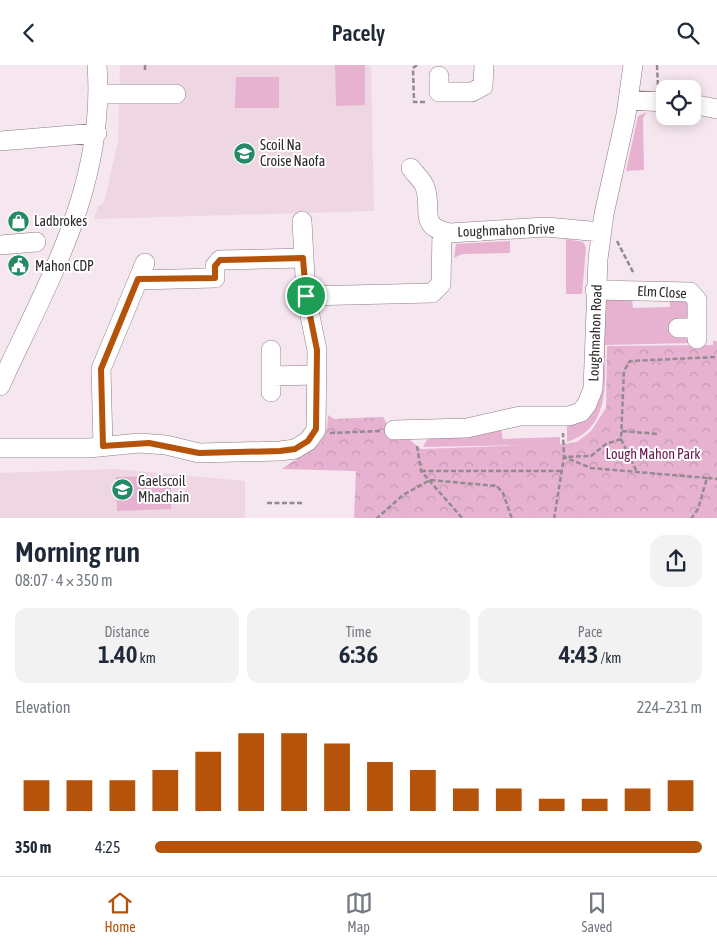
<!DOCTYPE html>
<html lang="en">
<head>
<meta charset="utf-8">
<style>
	body { margin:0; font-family:"Asap Condensed",sans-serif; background:#f2f2f3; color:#1f2937; height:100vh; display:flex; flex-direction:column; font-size:19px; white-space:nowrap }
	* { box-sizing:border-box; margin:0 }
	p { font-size:16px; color:#747a83 }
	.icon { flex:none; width:28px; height:28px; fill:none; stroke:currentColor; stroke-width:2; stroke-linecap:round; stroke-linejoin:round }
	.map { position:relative; height:453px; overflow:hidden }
	.panel { display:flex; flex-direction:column; background:#fff; flex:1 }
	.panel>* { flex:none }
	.tools { position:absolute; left:656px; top:15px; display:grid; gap:10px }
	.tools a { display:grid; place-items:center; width:45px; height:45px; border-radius:10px; background:#fff; box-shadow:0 2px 12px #0003; font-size:25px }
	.pin { position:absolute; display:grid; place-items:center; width:42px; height:42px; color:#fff; margin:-21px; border:2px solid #fff; border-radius:50%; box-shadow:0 1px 5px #0007 }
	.round { display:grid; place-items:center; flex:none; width:52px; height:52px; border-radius:15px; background:#f2f2f3 }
	.head { display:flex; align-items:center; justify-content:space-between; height:85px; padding:0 15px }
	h1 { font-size:28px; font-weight:600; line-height:38px }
	.figures { display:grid; grid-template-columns:repeat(3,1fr); gap:8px; height:85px; padding:5px 15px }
	.figures div { display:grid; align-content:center; border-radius:12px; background:#f2f2f3; text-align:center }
	.figures b { font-size:25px; font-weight:600 }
	.figures small { font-size:14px; font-weight:400 }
	.figures p { font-size:14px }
	.chart { height:140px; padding:10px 15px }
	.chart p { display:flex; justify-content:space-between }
	.chart svg { width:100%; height:90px; margin-top:5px; stroke:#b45309; stroke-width:6 }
	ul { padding:0 15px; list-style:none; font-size:16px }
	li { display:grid; grid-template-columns:80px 60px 1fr; align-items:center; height:38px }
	li i { height:12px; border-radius:6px; background:#b45309 }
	header { display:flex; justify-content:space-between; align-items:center; height:65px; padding:0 15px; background:#fff; font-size:22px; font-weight:600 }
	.menu { display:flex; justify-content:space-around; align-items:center; height:70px; border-top:1px solid #e0e1e3; background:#fff; font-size:14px; color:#747a83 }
	.menu a { display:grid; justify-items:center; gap:2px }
	.menu .active { color:#b45309 }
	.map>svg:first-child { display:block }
	.built { fill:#eed7e3 }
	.grass { fill:#e6b2d0 }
	.park { fill:url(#park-crowns) }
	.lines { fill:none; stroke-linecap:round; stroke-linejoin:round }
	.minor-casing { stroke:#8b7d85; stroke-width:20 }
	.path { stroke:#948a90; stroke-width:2.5; stroke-dasharray:5 2.5; stroke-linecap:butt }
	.minor { stroke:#fff; stroke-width:19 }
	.route-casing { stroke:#fff; stroke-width:10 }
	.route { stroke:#b45309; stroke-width:6 }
	.labels { text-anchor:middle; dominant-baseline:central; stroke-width:4; stroke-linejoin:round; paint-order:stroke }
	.poi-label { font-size:14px; fill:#2e292c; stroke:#fff; text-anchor:start }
	.street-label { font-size:14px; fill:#2e292c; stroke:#fff }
	.park-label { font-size:14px; fill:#6a174f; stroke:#fff }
</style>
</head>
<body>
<header><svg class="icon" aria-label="back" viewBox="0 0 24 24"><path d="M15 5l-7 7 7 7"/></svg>Pacely<svg class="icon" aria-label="search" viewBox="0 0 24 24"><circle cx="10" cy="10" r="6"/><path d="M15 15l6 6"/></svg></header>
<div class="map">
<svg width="717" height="454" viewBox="0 0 717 454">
	<defs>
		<pattern id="park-crowns" width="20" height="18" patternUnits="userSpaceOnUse" patternTransform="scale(1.25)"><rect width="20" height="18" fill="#e6b2d0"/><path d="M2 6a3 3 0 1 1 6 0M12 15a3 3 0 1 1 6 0" fill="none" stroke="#c699b3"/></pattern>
	</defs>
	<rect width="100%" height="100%" fill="#f6e6ef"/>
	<path class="built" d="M120,0H371L374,146L94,154L98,141L104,138L118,76Z
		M115,404L245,416V453H0V408Z"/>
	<path class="grass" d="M335,0H365V40L336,41Z
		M236,12H279V43H235Z
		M647,47L643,53L644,105L626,106L638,51Z
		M566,174L583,177L586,182L582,229H566Z
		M510,176V188L462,189L454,193L456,179Z
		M679,231L691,239L685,272L691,278L605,280C605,316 611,364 567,377V360L594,344L599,333L602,239L607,232L632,234L633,243L670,242V232Z
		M501,364L503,374L560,372V390L291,398L406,373L409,374V379L421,384L529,380L423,382L428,373L474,371Z
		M171,411V444L117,446L116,412Z"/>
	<path class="park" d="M713,276H717V453H354L356,406L282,404C305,386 328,386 328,350L334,354L383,352L394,371H405L422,385L547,381L577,377L591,366L606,343L607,281L713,280Z"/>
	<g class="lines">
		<defs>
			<path id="minor" d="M439,11V27H472L483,21L484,0
				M99,29H176
				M628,35L665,37
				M692,39L717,44
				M0,76L97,68
				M411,103C415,109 423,116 425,122C433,144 417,162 450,168L546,162L601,167
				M0,180L36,177
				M138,215L215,213V201L220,195L303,193
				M595,225L690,227L697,235V274
				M306,231L432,228L441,219L442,166
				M678,263H697
				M271,285V327
				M271,311L317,310
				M0,321C48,216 106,120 97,0
				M394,365L467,363L520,351H569L581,347L587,339L593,324L598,194L604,149L626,50L633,0
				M103,381L101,304L145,198
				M0,383H89L139,378L166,380L199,388L280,386L295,384L308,376L316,365L317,285L306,231L302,156"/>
		</defs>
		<use href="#minor" class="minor-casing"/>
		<path class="path" d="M417,0L413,3L414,37H427
			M657,0L658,21
			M145,5V0
			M617,176L634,209
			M622,366L658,369
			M330,368L380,366
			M621,374L636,405
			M417,381L421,406L463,454
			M421,406H561
			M707,413L591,403L564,392L591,391L606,379L621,374L624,306L630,296L717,292
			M267,438H302V440
			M376,454L403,430L430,415L497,421L503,428L512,454
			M554,454L564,392L563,368
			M691,454L698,444L707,413L717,414"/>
		<use href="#minor" class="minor"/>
	</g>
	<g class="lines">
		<defs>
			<path id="route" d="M303,193L306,231L317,285L316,364L308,376L295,384L280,386L199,388L149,378L103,381L101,304L138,214L215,213V201L220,195Z"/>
		</defs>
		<use href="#route" class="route-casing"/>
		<use href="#route" class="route"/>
	</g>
	<defs>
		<symbol id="school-disc" viewBox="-11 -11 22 22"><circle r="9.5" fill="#248964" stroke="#fff"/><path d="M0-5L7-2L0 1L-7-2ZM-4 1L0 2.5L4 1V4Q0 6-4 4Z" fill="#fff"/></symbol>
		<symbol id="shop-disc" viewBox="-11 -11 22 22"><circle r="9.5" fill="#248964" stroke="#fff"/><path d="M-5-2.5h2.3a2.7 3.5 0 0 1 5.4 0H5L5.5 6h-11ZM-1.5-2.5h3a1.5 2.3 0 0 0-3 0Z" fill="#fff"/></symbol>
		<symbol id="civic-disc" viewBox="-11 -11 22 22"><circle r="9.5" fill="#248964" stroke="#fff"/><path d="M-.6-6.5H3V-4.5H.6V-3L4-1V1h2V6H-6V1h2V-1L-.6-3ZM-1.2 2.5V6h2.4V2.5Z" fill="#fff"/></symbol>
	</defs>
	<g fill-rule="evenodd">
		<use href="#school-disc" x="232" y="76" width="25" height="25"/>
		<use href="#shop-disc" x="6" y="144" width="25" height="25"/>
		<use href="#civic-disc" x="6" y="188" width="25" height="25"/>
		<use href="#school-disc" x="110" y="412" width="25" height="25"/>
	</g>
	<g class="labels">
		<g class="poi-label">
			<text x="260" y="80">Scoil Na<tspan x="260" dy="16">Croise Naofa</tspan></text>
			<text x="34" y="156">Ladbrokes</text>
			<text x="35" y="201">Mahon CDP</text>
			<text x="138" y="416">Gaelscoil<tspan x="138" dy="16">Mhachain</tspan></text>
		</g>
		<g class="street-label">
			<text transform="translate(506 165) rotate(-2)">Loughmahon Drive</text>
			<text transform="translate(662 227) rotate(3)">Elm Close</text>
			<text transform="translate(595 268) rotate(-88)">Loughmahon Road</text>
		</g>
		<g class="park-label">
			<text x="653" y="389">Lough Mahon Park</text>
		</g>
	</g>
</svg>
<div class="tools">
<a><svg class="icon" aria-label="locate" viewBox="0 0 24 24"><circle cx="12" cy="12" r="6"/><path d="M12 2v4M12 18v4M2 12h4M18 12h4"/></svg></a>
</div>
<div class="pin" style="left:306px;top:231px;background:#1e9e55"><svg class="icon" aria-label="arrive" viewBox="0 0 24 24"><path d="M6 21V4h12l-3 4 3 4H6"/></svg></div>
</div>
<section class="panel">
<div class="head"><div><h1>Morning run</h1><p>08:07 · 4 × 350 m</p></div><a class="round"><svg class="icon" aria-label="share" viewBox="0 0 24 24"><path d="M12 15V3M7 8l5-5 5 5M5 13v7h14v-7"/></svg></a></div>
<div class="figures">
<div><p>Distance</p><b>1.40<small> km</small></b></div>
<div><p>Time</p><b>6:36</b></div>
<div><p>Pace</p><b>4:43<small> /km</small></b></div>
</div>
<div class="chart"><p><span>Elevation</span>224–231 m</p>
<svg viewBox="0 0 160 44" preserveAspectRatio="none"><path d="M5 44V29M15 44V29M25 44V29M35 44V24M45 44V15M55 44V6M65 44V6M75 44V11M85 44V20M95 44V24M105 44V33M115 44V33M125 44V38M135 44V38M145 44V33M155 44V29"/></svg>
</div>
<ul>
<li><b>350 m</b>4:25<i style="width:100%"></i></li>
</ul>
</section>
<nav class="menu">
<a class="active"><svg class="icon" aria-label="home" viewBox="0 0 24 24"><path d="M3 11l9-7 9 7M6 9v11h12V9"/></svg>Home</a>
<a><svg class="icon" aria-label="map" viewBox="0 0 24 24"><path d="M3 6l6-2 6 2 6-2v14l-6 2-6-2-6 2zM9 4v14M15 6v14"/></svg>Map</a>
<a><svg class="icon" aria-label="saved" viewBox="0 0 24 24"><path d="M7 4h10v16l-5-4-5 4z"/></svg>Saved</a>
</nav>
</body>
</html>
